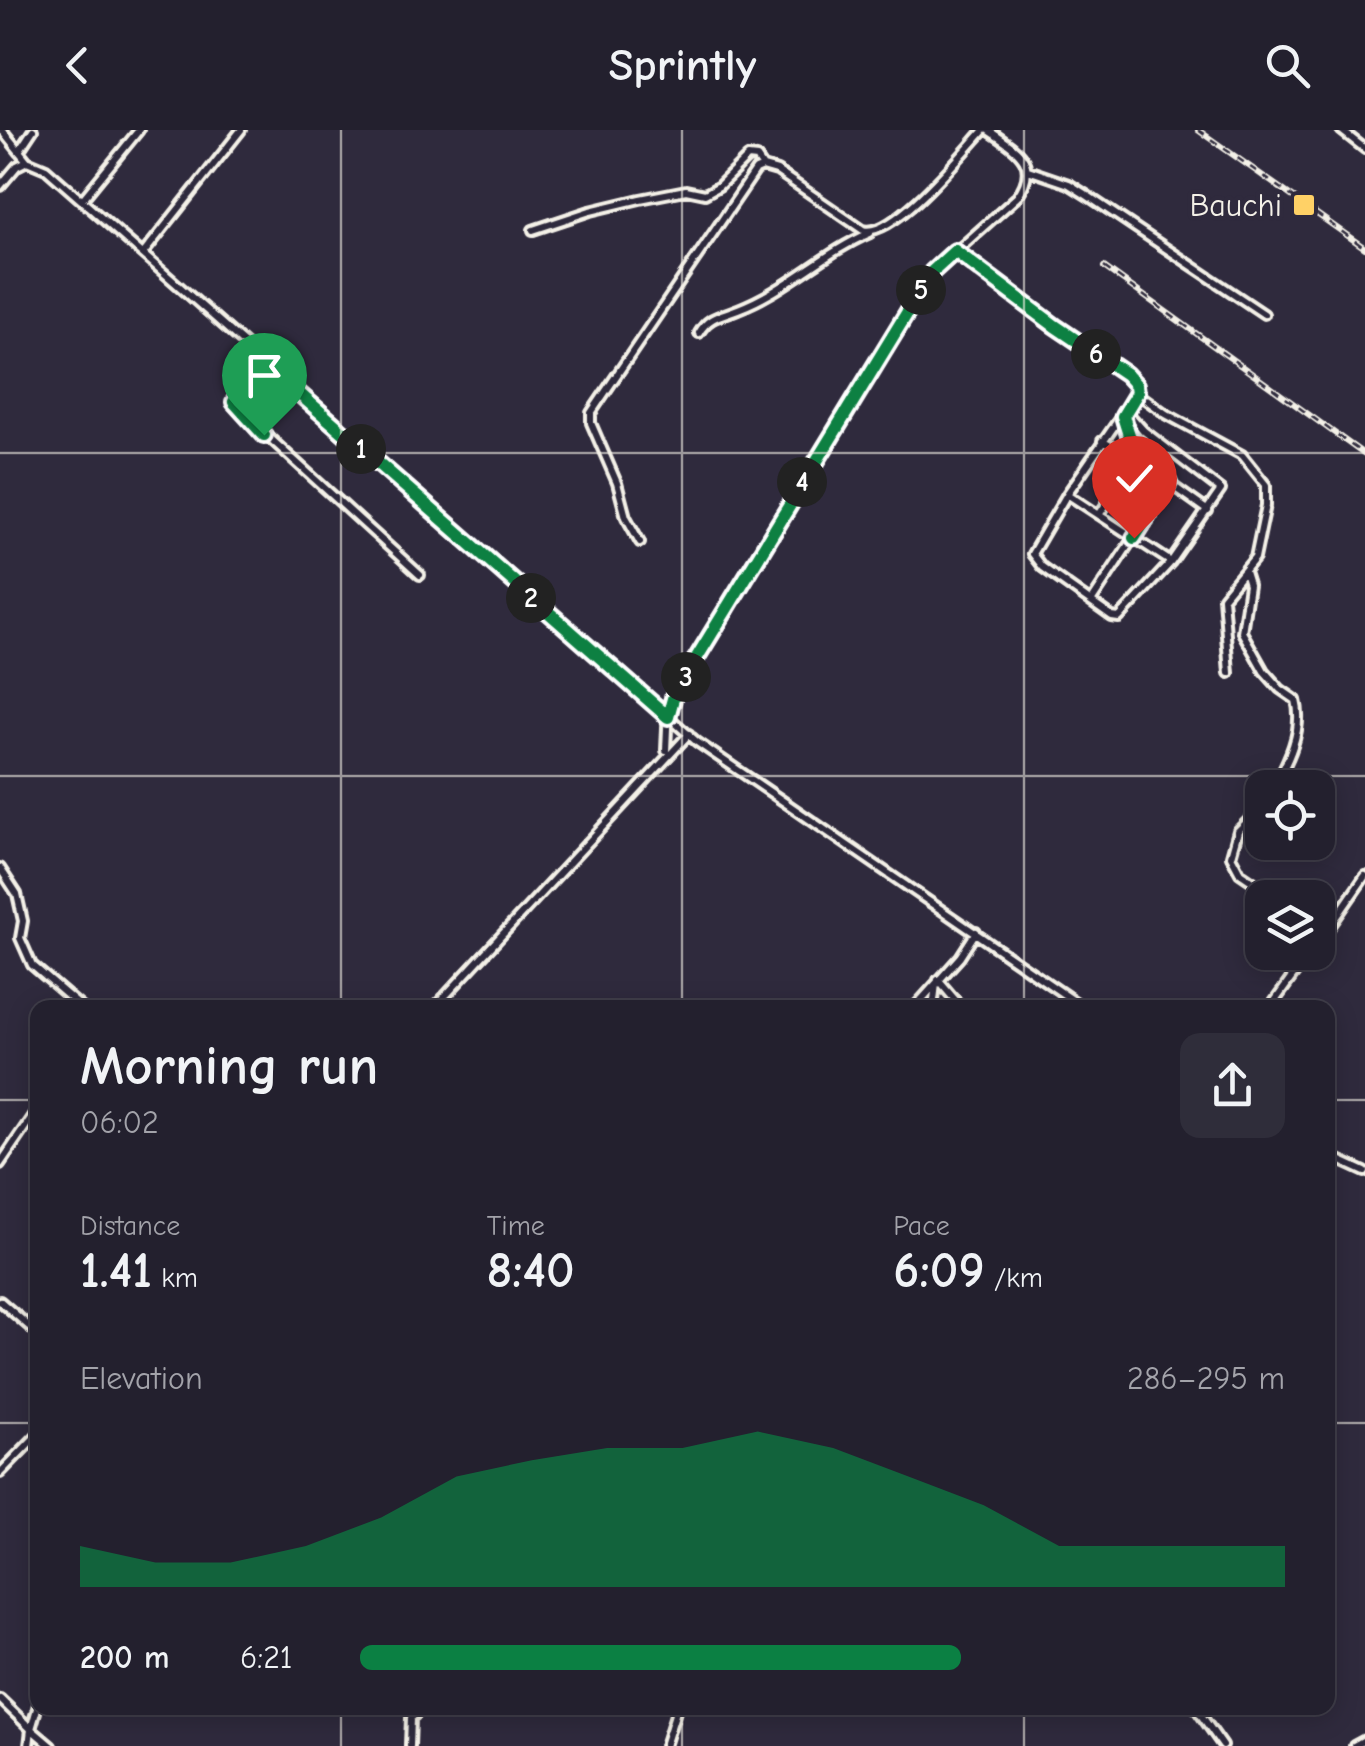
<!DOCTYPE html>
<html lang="en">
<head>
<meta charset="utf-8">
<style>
	body { margin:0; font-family:"Comic Neue",sans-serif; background:#2f2d3a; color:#f1f3f6; height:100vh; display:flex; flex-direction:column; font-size:38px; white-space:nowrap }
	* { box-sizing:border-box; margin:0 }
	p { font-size:32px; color:#a3a3aa }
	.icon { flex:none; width:55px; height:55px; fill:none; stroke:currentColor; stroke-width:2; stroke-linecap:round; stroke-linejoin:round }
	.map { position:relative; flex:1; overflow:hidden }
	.sheet { position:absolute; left:30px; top:870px; width:1305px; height:715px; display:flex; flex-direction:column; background:#23202e; border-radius:20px; box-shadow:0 5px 25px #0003,0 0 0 2px #403e4a }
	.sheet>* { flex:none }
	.buttons { position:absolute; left:1245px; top:640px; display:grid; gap:20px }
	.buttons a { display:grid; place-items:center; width:90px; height:90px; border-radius:20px; background:#23202e; box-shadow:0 5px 25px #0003,0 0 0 2px #403e4a; font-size:50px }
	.pin { position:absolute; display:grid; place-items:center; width:85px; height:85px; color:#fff; margin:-102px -42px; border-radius:50% 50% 50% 0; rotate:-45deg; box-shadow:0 0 10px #0007 }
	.pin .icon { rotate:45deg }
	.km { position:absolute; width:50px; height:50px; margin:-25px; border-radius:50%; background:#222; color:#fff; font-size:28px; line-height:50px; text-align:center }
	.round { display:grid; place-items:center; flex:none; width:105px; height:105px; border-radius:20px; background:#2f2d3a }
	.overview { display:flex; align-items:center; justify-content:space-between; height:170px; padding:0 50px }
	h1 { font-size:55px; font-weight:800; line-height:75px }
	.figures { display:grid; grid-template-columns:repeat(3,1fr); gap:15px; height:170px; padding:10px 50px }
	.figures div { display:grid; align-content:center }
	.figures b { font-size:50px; font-weight:800 }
	.figures small { font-size:28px; font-weight:400 }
	.figures p { font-size:28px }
	.chart { height:280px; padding:20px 50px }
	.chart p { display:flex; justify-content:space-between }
	.chart svg { width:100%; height:180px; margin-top:10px; fill:#0b8043; opacity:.7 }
	ul { padding:0 50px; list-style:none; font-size:32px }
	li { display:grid; grid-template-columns:160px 120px 1fr; align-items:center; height:75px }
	li i { height:25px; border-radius:12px; background:#0b8043 }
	header { display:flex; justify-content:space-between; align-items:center; height:130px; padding:0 50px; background:#23202e; font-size:45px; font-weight:800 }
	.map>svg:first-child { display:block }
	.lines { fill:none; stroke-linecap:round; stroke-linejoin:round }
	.minor-casing { stroke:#f4f1e8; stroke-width:14 }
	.minor { stroke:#2f2a3d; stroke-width:6 }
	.rail-casing { stroke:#f4f1e8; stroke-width:6 }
	.rail { stroke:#2f2a3d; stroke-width:2.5; stroke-dasharray:8; stroke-linecap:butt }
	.route-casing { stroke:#fff; stroke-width:20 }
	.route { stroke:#0b8043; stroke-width:12 }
	.grid { fill:none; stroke:#f4f1e8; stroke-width:2.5; stroke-opacity:0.55 }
	.poi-dot { fill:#ffd166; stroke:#2f2a3d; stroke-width:4 }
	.labels { text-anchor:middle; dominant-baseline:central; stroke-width:9; stroke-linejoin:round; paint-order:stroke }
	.poi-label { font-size:32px; fill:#f4f1e8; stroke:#2f2a3d; text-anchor:end }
</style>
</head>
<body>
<header><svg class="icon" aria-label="back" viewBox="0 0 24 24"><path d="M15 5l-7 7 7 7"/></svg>Sprintly<svg class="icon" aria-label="search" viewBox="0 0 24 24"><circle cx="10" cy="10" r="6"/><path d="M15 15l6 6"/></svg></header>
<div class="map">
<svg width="1365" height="1616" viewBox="0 0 1365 1616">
	<rect width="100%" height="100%" fill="#2f2a3d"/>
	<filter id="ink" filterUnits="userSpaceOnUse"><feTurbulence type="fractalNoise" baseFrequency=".01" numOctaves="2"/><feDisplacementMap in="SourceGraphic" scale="20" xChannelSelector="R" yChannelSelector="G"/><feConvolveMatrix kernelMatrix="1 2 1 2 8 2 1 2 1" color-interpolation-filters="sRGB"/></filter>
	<g filter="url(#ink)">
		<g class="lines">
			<defs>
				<path id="minor" d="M2,0L27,31
					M1341,0L1365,19
					M19,21L33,0
					M1028,40L1069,54L1088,66L1264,184
					M0,56L17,36L27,31L46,39L697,612L1084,878
					M82,70L139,0
					M533,100L590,81L640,69L686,60L705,64L719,56L748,27L757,28L763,37
					M955,121L1055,196L1126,244L1136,255L1137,263L1067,364L1032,424L1042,437L1112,487L1119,488L1171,432L1221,360L1144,301L1126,281
					M143,124L241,0
					M699,203C709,186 721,186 738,179C786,161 823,123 870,103
					M262,231L236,267L234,272L239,280L420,445
					M1137,263L1166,284L1242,325L1266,355V375L1255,428L1223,467L1229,543
					M1123,286L1139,330
					M1102,311L1139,332L1208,381
					M1067,364L1171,432
					M1099,385L1136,330
					M640,412L626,387L617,353L591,293V283L756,40L763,37L777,41L863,100C893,109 963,23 984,0
					M1245,442L1249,455L1242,502L1264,541L1280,559L1296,570C1304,600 1288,632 1273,658
					M1091,472L1169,353
					M666,620L668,576L674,565L932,143L1017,67C1042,32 1015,19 988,0
					M1262,677L1238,701L1231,726L1240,743L1277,768
					M0,738L17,764L23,791L20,808L32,835L82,878
					M1318,814L1365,746
					M938,850L962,878
					M434,878L689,604
					M914,878L960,827L976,802
					M933,878L936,854
					M1270,878L1310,822
					M1328,1025L1365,1042
					M0,1034L38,978
					M0,1171L38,1204
					M0,1343L38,1304
					M0,1569L31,1599L29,1616
					M38,1575L31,1599L51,1616
					M1196,1578L1223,1616
					M410,1616L411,1588L423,1578
					M665,1616L677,1578
					M1354,1616L1365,1610"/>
			</defs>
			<use href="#minor" class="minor-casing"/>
			<use href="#minor" class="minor"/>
			<defs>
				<path id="rail" d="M1198,0L1365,118
					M1104,137L1365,325"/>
			</defs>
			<use href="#rail" class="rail-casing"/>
			<use href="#rail" class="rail"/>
		</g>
	</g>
	<g class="lines" filter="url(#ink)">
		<defs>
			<path id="route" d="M264,305L234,272L262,231L668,587L674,565L932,142L955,121L1055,196L1126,244L1136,255L1137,263L1123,286C1135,325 1136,329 1169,353L1134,408"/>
		</defs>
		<use href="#route" class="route-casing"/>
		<use href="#route" class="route"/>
	</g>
	<path class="grid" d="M341,0V878M682,0V878M1024,0V878M0,323H1365M0,646H1365M0,970H38M1328,970H1365M0,1293H38M1328,1293H1365M341,1578V1616M682,1578V1616M1024,1578V1616"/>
	<rect class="poi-dot" x="1292" y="63" width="24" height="24" rx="5"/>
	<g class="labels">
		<g class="poi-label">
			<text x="1282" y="75">Bauchi</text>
		</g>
	</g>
</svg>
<div class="buttons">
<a><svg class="icon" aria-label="locate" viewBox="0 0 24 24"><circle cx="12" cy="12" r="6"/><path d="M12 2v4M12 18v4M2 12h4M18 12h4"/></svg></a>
<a><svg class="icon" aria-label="layers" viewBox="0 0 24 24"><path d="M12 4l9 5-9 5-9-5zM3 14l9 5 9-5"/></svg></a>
</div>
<div class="pin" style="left:264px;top:305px;background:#1e9e55"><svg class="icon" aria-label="arrive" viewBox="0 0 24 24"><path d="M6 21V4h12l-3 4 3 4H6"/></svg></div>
<div class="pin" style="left:1134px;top:408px;background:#d93025"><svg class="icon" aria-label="check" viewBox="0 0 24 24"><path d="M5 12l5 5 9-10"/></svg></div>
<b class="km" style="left:361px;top:319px">1</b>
<b class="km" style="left:531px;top:468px">2</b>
<b class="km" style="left:686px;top:547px">3</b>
<b class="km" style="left:802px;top:352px">4</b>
<b class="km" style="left:921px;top:160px">5</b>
<b class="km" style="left:1096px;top:224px">6</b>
<section class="sheet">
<div class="overview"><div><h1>Morning run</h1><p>06:02</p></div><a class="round"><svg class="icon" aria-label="share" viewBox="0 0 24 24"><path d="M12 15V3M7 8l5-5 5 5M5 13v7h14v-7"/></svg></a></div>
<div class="figures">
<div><p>Distance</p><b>1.41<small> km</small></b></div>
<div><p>Time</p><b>8:40</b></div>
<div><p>Pace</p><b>6:09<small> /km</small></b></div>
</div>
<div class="chart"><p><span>Elevation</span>286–295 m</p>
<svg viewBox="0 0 160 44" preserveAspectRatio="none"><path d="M0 44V34L10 38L20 38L30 34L40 27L50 17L60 13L70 10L80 10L90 6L100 10L110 17L120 24L130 34L140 34L150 34L160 34V44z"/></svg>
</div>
<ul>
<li><b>200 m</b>6:21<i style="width:65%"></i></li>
</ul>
</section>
</div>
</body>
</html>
